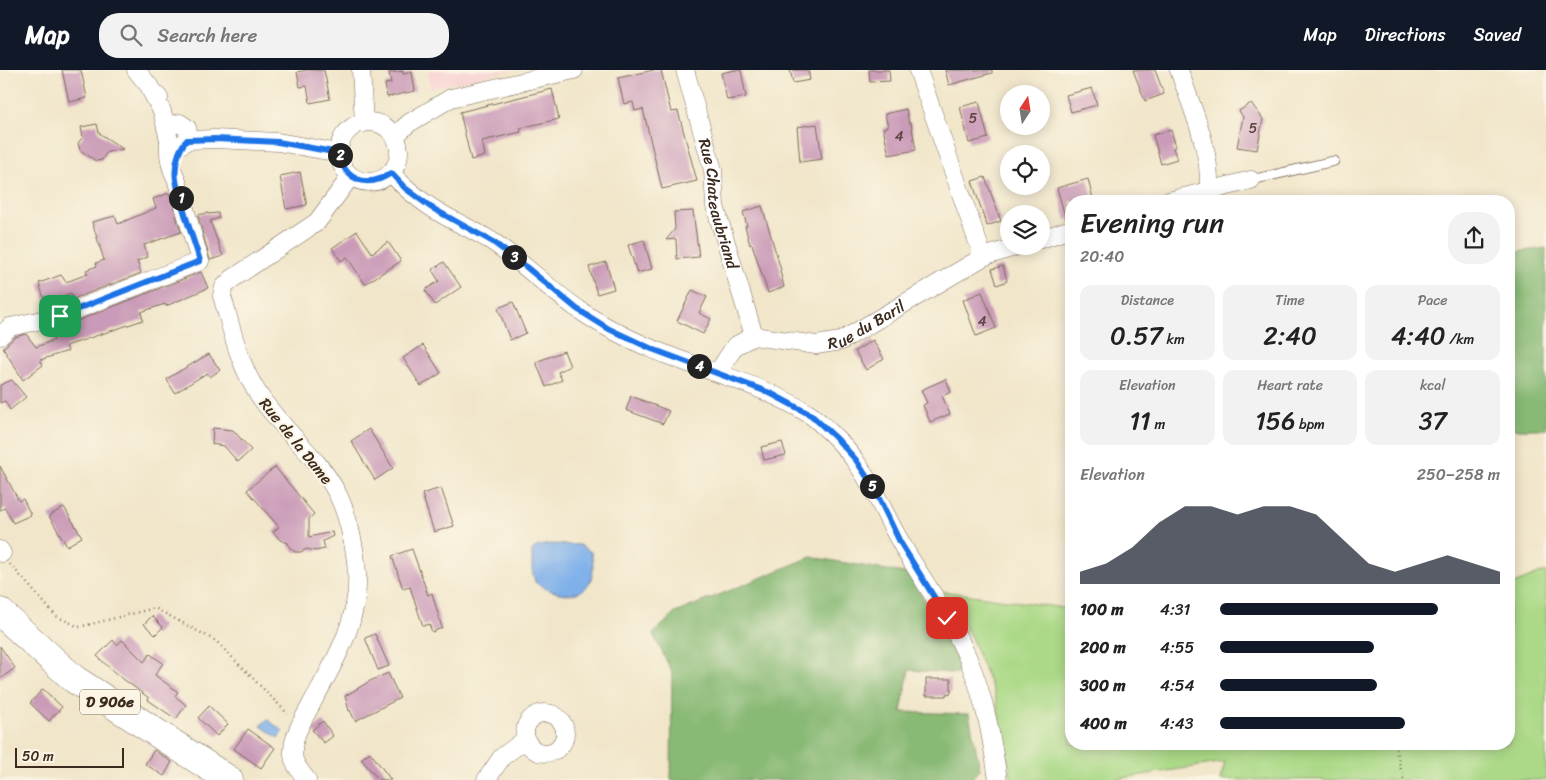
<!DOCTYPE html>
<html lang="en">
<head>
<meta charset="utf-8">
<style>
	body { margin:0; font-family:Sriracha,sans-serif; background:#f2f2f2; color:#222; height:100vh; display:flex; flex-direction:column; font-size:19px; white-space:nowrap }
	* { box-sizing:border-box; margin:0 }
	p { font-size:16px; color:#767676 }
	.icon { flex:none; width:28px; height:28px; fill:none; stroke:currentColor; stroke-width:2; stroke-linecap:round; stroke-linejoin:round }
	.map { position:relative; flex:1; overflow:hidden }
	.drawer { position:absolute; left:1065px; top:125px; width:450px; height:555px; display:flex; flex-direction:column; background:#fff; border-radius:20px; box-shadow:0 2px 12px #0003 }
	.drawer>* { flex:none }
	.needle { width:32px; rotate:12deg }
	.buttons { position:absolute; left:1000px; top:15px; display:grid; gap:10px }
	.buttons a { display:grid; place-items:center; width:50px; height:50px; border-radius:50%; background:#fff; box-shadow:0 2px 12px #0003; font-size:25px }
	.scale { position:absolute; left:15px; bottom:12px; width:109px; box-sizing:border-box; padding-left:5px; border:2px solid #3b2a1e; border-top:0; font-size:14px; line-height:18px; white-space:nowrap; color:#3b2a1e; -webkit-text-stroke:4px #fcf5e5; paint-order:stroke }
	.pin { position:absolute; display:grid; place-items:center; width:42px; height:42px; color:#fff; margin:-21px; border-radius:10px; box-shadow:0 2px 8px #0006 }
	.km { position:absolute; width:25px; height:25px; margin:-12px; border-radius:50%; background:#222; color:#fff; font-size:14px; line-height:25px; text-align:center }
	.round { display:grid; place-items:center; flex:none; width:52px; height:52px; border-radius:20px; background:#f2f2f2 }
	.overview { display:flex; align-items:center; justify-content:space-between; height:85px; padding:0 15px }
	h1 { font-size:28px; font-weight:600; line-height:38px }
	.stats { display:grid; grid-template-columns:repeat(3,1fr); gap:8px; height:85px; padding:5px 15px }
	.stats div { display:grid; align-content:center; border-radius:12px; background:#f2f2f2; text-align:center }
	.stats b { font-size:25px; font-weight:600 }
	.stats small { font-size:14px; font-weight:400 }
	.stats p { font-size:14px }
	.chart { height:140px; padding:10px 15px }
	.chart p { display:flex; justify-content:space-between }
	.chart svg { width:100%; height:90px; margin-top:5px; fill:#111827; opacity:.7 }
	ul { padding:0 15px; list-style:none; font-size:16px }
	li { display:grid; grid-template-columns:80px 60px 1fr; align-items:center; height:38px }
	li i { height:12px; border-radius:6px; background:#111827 }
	header { display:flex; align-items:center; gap:30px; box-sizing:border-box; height:70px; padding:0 25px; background:#111827; color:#fff }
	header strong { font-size:24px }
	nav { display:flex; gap:28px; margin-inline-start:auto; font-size:18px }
	.search { width:350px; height:45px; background:#f2f2f2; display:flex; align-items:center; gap:12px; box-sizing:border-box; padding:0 18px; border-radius:20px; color:#767676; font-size:19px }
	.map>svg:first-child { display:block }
	.built { fill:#f7cfd0 }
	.green { fill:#abd987; stroke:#738252 }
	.forest { fill:#88b974; stroke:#627249 }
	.water { fill:#7fb0ea; stroke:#5d6d84 }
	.building { fill:#ca9bb8 }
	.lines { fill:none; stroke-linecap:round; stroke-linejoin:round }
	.service-casing { stroke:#7b6c5a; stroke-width:11 }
	.minor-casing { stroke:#7b6c5a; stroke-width:19 }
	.primary-casing { stroke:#7b6c5a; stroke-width:29 }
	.path { stroke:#7b6c5a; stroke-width:2.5; stroke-dasharray:1 4; stroke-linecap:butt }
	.service { stroke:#fff; stroke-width:9 }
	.minor { stroke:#fff; stroke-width:18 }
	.primary { stroke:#fff; stroke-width:28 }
	.route-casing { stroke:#fff; stroke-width:10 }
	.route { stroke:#1a73e8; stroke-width:6 }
	.labels { text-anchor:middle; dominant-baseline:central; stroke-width:4; stroke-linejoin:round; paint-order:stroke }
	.number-label { font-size:14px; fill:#5f4644 }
	.shield { fill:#fcf5e5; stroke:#75675a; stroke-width:1 }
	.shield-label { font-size:15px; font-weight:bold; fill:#3b2a1e }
	.street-label { font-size:16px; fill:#3b2a1e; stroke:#fcf5e5 }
</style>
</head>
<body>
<header>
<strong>Map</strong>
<div class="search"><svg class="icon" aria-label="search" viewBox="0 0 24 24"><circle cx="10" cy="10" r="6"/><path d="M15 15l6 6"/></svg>Search here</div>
<nav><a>Map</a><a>Directions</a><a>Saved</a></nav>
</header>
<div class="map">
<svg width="1546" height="710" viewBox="0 0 1546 710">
	<rect width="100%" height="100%" fill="#fcf5e5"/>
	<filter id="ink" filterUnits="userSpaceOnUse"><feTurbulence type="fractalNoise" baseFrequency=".02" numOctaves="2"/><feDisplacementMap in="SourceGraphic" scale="10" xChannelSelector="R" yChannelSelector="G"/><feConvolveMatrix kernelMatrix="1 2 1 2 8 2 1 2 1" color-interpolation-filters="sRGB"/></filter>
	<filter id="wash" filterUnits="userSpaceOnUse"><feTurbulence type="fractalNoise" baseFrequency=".0096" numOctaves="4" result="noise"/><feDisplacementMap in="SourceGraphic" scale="20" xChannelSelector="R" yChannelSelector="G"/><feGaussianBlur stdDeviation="1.12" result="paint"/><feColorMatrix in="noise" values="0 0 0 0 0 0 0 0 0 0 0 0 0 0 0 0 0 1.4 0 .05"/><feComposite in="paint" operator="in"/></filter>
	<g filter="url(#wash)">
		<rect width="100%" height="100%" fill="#f1e6ca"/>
		<path class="built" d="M428,0H513L430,18Z"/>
		<path class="green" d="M1546,501V710H1220L1225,692L1110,710H1012L995,625L970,565L942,521L1071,539V674H1509V516Z"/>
		<path class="forest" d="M1546,178V359H1509V183Z
			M811,487L910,504L965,604L909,600L901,642L969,644L980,699L970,710H671L672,602L653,564L675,543Z"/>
		<path class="water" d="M549,474L580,475L591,482C602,527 566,534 535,512L532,500V480L536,477Z
			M267,649L283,661L278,668L261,656Z"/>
		<g id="blocks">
			<path class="building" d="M62,0H81L87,28L69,32Z
				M307,0H324L330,29L310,33L307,16L300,17L297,2Z
				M654,0H661L671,42L678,41L697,111L662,119L643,39L635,41L633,32L624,34L618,8Z
				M735,0H741L746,27L727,30L721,3Z
				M790,0H808L810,10L793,13Z
				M869,0H889L890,11L870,12Z
				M945,0H992V3L949,15Z
				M1133,0H1155L1164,24L1145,31Z
				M403,1V4L412,2L415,21L387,27L385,14L391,13L389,3Z
				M1092,18L1097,35L1071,42L1066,25Z
				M552,19L559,49L520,58L521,62L482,71L485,86L471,90L460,42Z
				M979,32L988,68L969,73L960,37Z
				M1251,33L1263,49L1257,80L1237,77L1243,47L1239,41Z
				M906,39L909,53H911L916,80L889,85L883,58L888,57L885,44Z
				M97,54L99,63L123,79L107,82L102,90L96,91L80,80L78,73L83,67L81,57Z
				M817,54L822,89L800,92L797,57Z
				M1171,60L1176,77L1173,78L1177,89L1161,94L1153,65Z
				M300,102L307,135L286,139L280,106Z
				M985,107L1001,151L987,156L972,111Z
				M1088,109L1093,129L1085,131H1071V149L1066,150L1057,118Z
				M169,123L181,162L144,175L148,187L137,191L141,203L73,229L71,223L45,232L39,213L61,205L66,212L88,204L86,200L97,196L96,193L104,190L92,152L115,146L118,154L156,138L153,129Z
				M762,136L781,200L780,201L784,217L768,223L752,174L750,175L748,168L745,156H747L743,142Z
				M693,141L699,187L677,189L676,169L666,170L675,159L674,142Z
				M208,143V144L218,143L219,148L210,151L223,186L210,190L198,145Z
				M357,161L372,183L388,172L401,191L365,214L347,187L341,191L332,178Z
				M644,170L652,199L637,203L628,175Z
				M444,192L461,217L435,235L425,220L439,211L432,200Z
				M606,192L614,219L597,224L589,197Z
				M1003,196L1007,211L997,215L992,199Z
				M201,202L208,218L166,236L165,234L141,242L143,250L66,276L68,281L40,290L43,295L23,310L3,278L15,267L26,264L36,277L54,270L51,259L64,256Z
				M692,220L707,227L699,243L711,249L703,264L677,251Z
				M982,222L996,258L976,266L963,230Z
				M513,232L526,263L510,270L498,238Z
				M873,270L884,289L866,300L855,281Z
				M423,275L441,303L421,316L403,288Z
				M564,281L570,296L558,302L562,310L546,317L536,292Z
				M209,284L220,300L210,307L207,303L175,323L167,310L168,308Z
				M946,309L951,322L942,326L950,344L930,352L923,335L927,333L921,320Z
				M12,310L26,327L10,340L5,331L0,333V315Z
				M631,326L669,341L663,354L626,340Z
				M213,358L233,360L251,380L238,392L224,376L212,374Z
				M369,359L393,398L375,410L351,371Z
				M782,372L786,385L764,390L761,377Z
				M0,396L19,431L23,429L31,445L13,453L5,438L0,440Z
				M275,397L314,444L309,449V467L332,462L333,466L323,471L325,479L315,481L307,479L301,482H295L290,478L288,473L280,470L273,462L279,457L247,420Z
				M441,418L454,456L434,462L422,424Z
				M64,437L82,467L67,476L49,446Z
				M412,479L428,525L432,523L442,558L432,562L429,554L423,556L410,517L403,519L392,486Z
				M152,546L163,557L155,565L144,554Z
				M375,564L389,596L378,600L365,568Z
				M113,570L117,575L122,570L144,592L150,584L163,593L155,605L178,622L175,626L186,635L176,649L148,630L149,628L115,603L97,586Z
				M0,576L15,598L0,609Z
				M388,603L400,628L355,651L350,640L349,641L345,626L370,611Z
				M926,609H951V623L946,624V626H926Z
				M43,619L62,637L49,651L30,633Z
				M209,636L228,654L217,666L198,648Z
				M323,651L333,666L324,673L312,660Z
				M248,659L275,678L261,698L234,679Z
				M154,680L172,692L164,706L145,694Z
				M370,682L391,710H379L361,689Z"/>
		</g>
	</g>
	<g filter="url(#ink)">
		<use href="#blocks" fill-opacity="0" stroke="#7b6c5a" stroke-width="1"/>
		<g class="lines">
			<defs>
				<path id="service" d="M1251,110L1334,91"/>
				<g id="minor">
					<path d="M136,0L159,28"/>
					<path d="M361,0L364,53"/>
					<path id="s1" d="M685,0L713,100L715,136L754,266"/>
					<path d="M918,0L983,187"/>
					<path d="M1179,0C1192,39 1211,78 1209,120"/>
					<path d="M151,21L162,41L169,70C176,77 185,76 189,66L187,58L180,53L172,55L167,61"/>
					<circle cx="369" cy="82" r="30"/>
					<path d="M395,66L409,53L451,28L574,0"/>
					<path d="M187,70L215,69L278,72L339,83"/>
					<path d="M391,103C403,116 417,128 432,138C453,152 476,160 496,174C524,194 549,219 578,239C600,255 625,267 650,278C703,301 760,313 809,344C817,349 823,356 830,362C867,397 877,431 901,473C923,512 952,549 969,591C985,629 992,669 998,710"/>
					<path d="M1169,131L1251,110"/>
					<path d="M1041,169L1071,159"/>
					<path d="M0,266L10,257L60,246L200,191L176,108C169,96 168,84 169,70"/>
					<path id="s2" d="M718,302L735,276L754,266L816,275L841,271L983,187L1018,176"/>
					<path d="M0,480L2,483"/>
					<circle cx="545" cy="663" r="20"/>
					<path d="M307,710C301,702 293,694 293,684C292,665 305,647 313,631C334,593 360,550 357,504C356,481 348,444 337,423C318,386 282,360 259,325C239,295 232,260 222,226L224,217L232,209L317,152L351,106"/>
					<path d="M486,710L502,687L526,669"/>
				</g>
				<path id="primary" d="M0,542L74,609L229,710"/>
			</defs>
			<use href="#service" class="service-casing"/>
			<use href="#minor" class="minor-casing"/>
			<use href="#primary" class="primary-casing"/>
			<path class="path" d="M10,494L56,546L79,557L155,538L216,571L288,644
				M1394,674L1404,710"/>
			<use href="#service" class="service"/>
			<use href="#minor" class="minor"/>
			<use href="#primary" class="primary"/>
		</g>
	</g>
	<g class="lines" filter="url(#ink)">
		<defs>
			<path id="route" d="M60,246L200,191C193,167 180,134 176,110C174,97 178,79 187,70L215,69L278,72L339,83C344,111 368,119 391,103L405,118L432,138L493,172L525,196L577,239L609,259L652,279L770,323L811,345L837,369L856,390L874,418L900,472L947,548"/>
		</defs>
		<use href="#route" class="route-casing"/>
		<use href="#route" class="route"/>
	</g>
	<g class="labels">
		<g class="number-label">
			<text x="973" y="48">5</text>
			<text x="1253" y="58">5</text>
			<text x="899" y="66">4</text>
			<text x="982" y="251">4</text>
		</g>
		<rect class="shield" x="80" y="619.5" width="60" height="25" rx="4"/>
		<g class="shield-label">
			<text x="110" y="632">D 906e</text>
		</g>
		<g class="street-label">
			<text stroke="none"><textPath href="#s1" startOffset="138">Rue Chateaubriand</textPath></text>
			<text stroke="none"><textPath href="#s2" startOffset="170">Rue du Baril</textPath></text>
			<text transform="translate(296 371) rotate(51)">Rue de la Dame</text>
		</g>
	</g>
</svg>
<div class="buttons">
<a><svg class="needle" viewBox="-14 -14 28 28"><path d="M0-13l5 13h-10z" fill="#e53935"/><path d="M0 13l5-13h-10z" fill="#767676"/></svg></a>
<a><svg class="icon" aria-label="locate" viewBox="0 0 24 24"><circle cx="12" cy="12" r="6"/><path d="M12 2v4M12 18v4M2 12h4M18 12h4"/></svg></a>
<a><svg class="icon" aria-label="layers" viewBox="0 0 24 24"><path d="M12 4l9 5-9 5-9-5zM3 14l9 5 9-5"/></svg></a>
</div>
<div class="scale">50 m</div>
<div class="pin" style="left:60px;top:246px;background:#1e9e55"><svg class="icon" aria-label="arrive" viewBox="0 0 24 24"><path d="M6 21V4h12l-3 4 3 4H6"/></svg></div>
<div class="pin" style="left:947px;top:548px;background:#d93025"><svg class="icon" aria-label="check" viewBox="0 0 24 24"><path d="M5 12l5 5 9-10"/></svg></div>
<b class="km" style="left:181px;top:128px">1</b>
<b class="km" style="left:340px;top:85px">2</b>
<b class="km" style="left:514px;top:187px">3</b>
<b class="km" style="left:699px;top:296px">4</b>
<b class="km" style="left:872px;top:416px">5</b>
<section class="drawer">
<div class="overview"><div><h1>Evening run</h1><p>20:40</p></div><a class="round"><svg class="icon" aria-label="share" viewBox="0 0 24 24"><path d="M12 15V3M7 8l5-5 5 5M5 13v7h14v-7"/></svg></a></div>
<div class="stats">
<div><p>Distance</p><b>0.57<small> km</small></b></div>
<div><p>Time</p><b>2:40</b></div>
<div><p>Pace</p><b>4:40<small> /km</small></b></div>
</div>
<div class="stats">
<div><p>Elevation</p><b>11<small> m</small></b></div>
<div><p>Heart rate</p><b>156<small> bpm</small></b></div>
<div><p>kcal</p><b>37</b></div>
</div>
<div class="chart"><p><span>Elevation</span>250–258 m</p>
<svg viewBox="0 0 160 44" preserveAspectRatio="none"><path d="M0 44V38L10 34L20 26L30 14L40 6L50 6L60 10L70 6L80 6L90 10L100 22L110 34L120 38L130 34L140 30L150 34L160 38V44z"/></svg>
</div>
<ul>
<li><b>100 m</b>4:31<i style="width:78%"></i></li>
<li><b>200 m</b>4:55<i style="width:55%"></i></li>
<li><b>300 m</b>4:54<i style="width:56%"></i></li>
<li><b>400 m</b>4:43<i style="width:66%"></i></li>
</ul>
</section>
</div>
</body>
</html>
